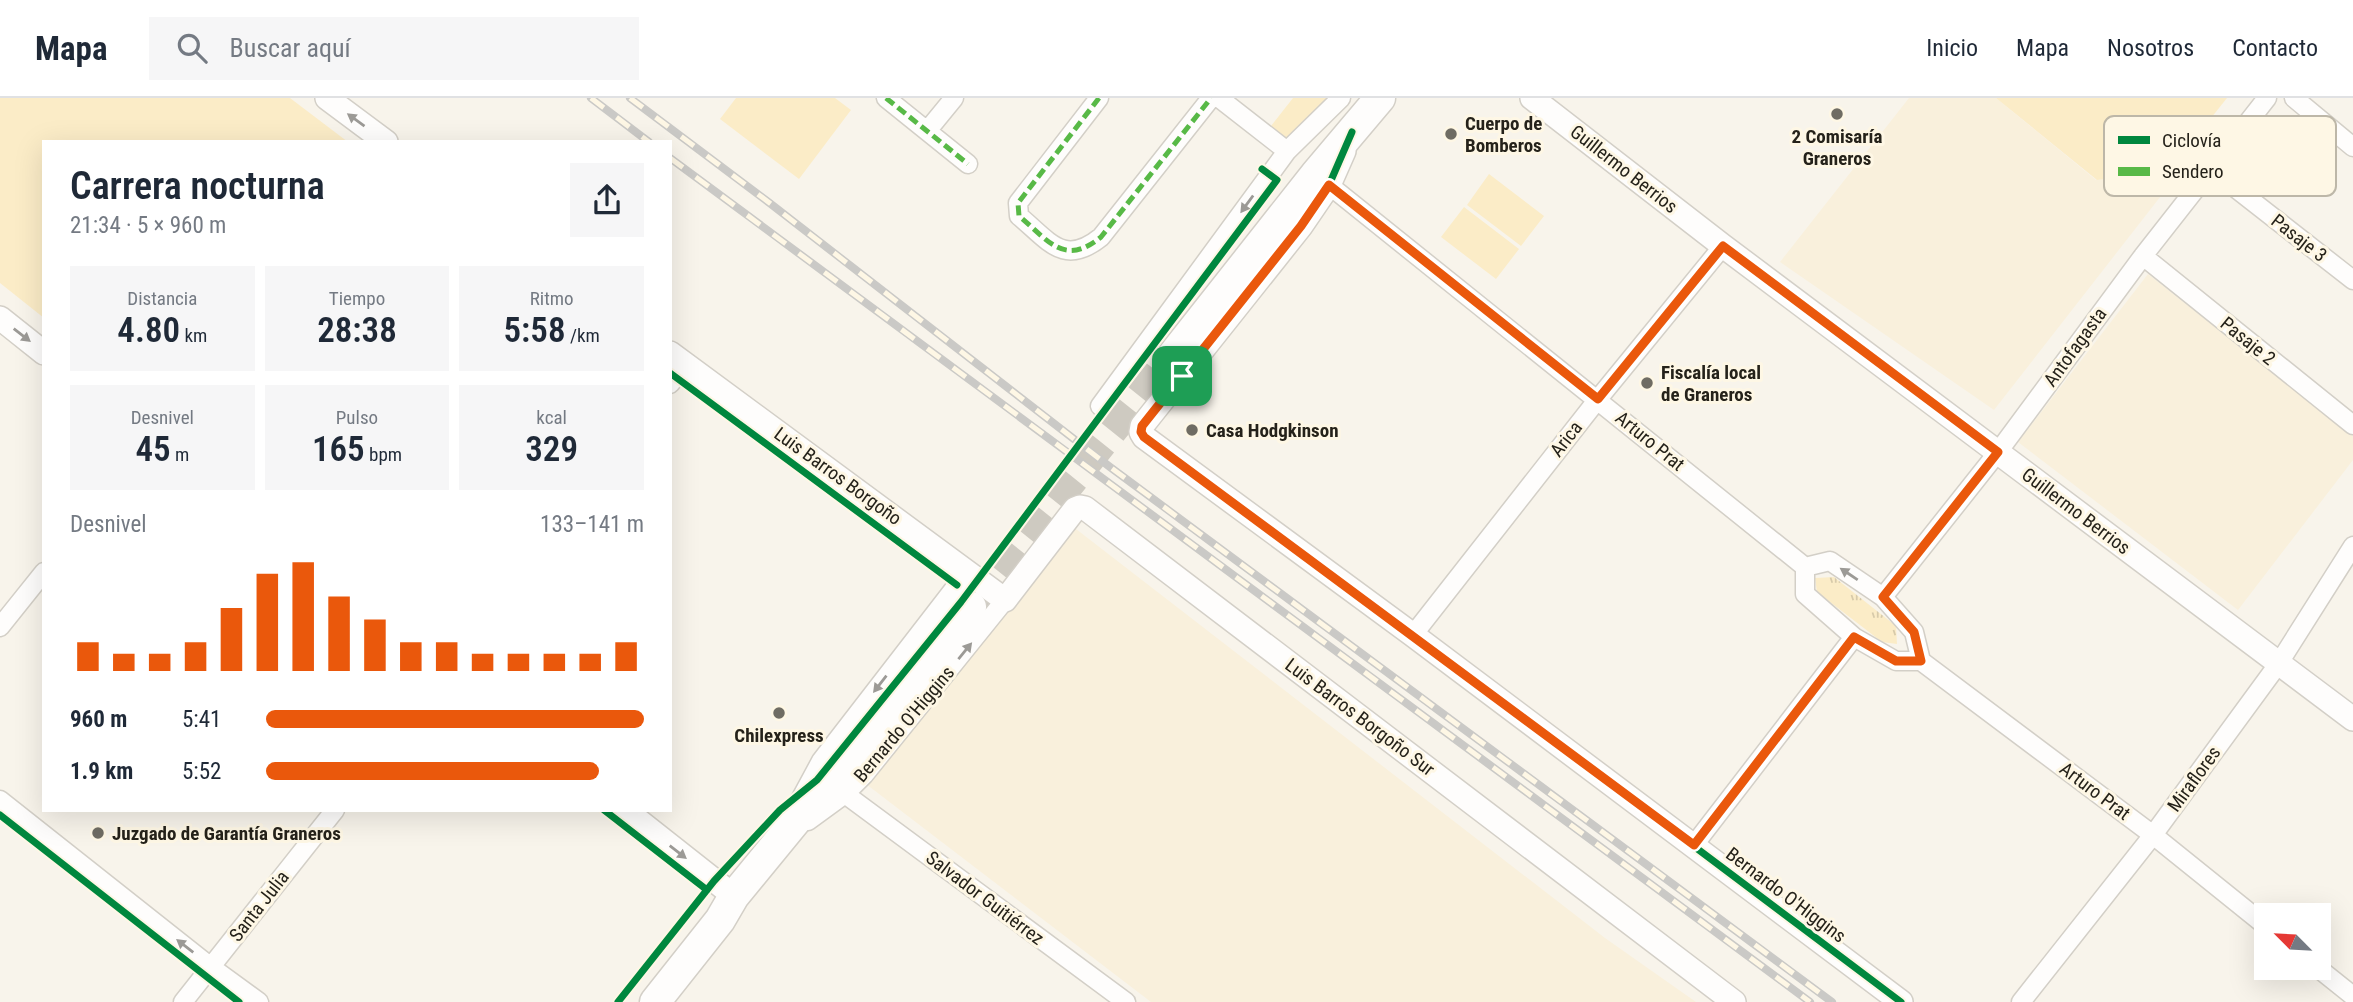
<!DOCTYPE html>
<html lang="es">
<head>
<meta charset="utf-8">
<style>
	body { margin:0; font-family:"Roboto Condensed",sans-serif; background:#f6f6f7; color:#1f2937; height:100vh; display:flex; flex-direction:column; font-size:26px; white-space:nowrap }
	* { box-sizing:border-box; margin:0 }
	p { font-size:23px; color:#747a83 }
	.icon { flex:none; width:38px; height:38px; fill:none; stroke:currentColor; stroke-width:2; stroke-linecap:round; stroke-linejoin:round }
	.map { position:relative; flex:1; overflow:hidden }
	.side { position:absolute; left:42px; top:42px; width:630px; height:672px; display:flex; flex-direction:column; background:#fff; border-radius:0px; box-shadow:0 7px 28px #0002 }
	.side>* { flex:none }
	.needle { width:46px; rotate:294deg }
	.tools { position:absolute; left:2254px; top:805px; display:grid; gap:14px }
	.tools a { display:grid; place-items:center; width:77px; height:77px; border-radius:0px; background:#fff; box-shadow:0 7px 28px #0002; font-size:35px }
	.pin { position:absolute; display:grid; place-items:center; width:60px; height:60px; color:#fff; margin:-30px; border-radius:14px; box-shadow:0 4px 10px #0006 }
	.round { display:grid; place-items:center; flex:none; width:74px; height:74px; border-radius:0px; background:#f6f6f7 }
	.summary { display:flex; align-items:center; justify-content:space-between; height:119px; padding:0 28px }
	h1 { font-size:38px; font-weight:600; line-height:52px }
	.metrics { display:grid; grid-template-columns:repeat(3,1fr); gap:10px; height:119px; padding:7px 28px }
	.metrics div { display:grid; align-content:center; border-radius:0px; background:#f6f6f7; text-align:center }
	.metrics b { font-size:35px; font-weight:600 }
	.metrics small { font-size:19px; font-weight:400 }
	.metrics p { font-size:19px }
	.chart { height:196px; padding:14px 28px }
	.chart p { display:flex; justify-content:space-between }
	.chart svg { width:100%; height:126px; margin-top:7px; stroke:#ea580c; stroke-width:6 }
	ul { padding:0 28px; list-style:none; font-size:23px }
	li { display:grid; grid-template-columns:112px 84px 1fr; align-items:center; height:52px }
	li i { height:18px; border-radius:9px; background:#ea580c }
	header { display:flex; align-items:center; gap:42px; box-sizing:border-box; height:98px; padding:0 35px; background:#fff; border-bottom:2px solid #e0e1e3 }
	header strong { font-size:33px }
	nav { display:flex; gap:38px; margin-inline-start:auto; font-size:24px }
	.search { width:490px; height:63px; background:#f6f6f7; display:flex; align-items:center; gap:18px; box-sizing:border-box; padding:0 24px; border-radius:0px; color:#747a83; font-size:26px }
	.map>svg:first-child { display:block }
	.built { fill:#f9f0dc }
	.grass { fill:url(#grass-tufts) }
	.green { fill:#fbecc7 }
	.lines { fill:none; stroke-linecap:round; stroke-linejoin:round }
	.primary-tunnel { stroke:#cecac1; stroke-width:30; stroke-dasharray:30 15; stroke-linecap:butt }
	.minor-casing { stroke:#d3cfc7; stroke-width:21 }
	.tertiary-casing { stroke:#d3cfc7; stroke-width:26 }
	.primary-casing { stroke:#d3cfc7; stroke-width:33 }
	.minor { stroke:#fefdfc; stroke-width:18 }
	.tertiary { stroke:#fefdfc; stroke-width:23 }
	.primary { stroke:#fefdfc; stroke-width:30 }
	.rail-casing { stroke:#cac9c6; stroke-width:8 }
	.rail { stroke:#fef7e5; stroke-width:5; stroke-dasharray:16; stroke-linecap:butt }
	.quiet { stroke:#58b947; stroke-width:5; stroke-dasharray:10 5; stroke-linecap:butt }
	.cycleway-casing { stroke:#fef7e5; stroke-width:11 }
	.cycleway { stroke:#00873e; stroke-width:7 }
	.oneway { fill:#9c9a96 }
	.route-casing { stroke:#fff; stroke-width:14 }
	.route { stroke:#ea580c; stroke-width:9 }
	.poi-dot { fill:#6f6c63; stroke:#fef7e5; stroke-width:2.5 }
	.labels { text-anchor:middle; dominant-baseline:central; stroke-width:6; stroke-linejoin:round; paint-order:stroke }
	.poi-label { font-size:19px; font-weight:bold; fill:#25221a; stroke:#fef7e5; text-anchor:start }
	.street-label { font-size:19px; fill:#25221a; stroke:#fef7e5 }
	.key { fill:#fef7e5; stroke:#bdb7a8; stroke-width:2 }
	.key-label { font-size:19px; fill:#25221a }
</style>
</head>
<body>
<header>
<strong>Mapa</strong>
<div class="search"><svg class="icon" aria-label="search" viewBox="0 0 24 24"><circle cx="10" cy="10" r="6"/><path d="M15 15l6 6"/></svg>Buscar aquí</div>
<nav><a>Inicio</a><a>Mapa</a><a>Nosotros</a><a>Contacto</a></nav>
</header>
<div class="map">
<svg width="2353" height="904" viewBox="0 0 2353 904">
	<defs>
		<pattern id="grass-tufts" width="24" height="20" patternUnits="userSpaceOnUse" patternTransform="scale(1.75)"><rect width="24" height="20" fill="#fbecc7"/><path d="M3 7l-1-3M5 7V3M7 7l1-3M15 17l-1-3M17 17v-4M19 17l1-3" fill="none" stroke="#d7caaa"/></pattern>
	</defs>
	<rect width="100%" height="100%" fill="#f8f4eb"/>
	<path class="built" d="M1909,0H1996L2096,82L2152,75L2164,94L1994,312L1780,164Z
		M2148,176L2353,338V362L2238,512L2018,344Z
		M1063,431H1076L1605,840L1696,904H1151L866,686Z"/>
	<path class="grass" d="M1834,479L1896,528L1897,546L1882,544L1817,494L1815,480Z"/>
	<path class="green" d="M0,0H290L348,44H44V220L0,185Z
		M736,0H835L851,12L799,81L720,21Z
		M1293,0H1333L1289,42L1271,28Z
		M1996,0H2227L2159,85L2152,75L2097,82Z
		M1489,76L1544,118L1521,148L1467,107Z
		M1464,109L1519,151L1496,181L1441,139Z"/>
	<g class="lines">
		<path class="primary-tunnel" d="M971,509L1173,257"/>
		<defs>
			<path id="minor" d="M886,0L968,66
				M1099,0L1018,105L1019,118C1049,143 1064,169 1101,139L1211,0
				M1219,0L1287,53
				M2294,0L2353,49
				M927,33L954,0
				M2211,71L2353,182
				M1329,87L1805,469
				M2143,158L2353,327
				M670,286L686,266
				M1100,308L1287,53L1341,0
				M1805,469V496L1854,539L1896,563H1921L2153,737L2266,828
				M1805,469L1830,463L1883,499L1914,534L1921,563
				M1883,499L1998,354L2143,158L2267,0
				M0,529L44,474
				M1413,537L1598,301L1723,148
				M845,696L1126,904
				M0,702L211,869L259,904
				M800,702L821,663L967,474
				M808,723L845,696L864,677L1005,502
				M1694,747L1854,539
				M2318,870L2353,898
				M183,904L335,712
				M2021,904L2153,737L2279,565L2353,448"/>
			<path id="tertiary" d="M327,0L386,44
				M1532,0L1723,148L2353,621
				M1344,53L1329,87L1301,128L1142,328L1141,334L1144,339L1413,537L1901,904
				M0,220L44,255
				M670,255L1005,502L1075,411L1080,409L1085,410L1734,904
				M625,712L734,798"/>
			<path id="primary" d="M1173,257L1315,77L1380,0
				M655,904L720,822L734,798L971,509"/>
		</defs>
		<use href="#minor" class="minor-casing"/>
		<use href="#tertiary" class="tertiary-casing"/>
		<use href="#primary" class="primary-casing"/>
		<use href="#minor" class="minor"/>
		<use href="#tertiary" class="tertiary"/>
		<use href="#primary" class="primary"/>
		<defs>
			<path id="rail" d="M591,0L649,44
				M630,0L767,103L1110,369L1832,904
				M670,60L1810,904"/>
		</defs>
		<use href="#rail" class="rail-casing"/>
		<use href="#rail" class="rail"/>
		<path class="quiet" d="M886,0L968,66
			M1099,0L1018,105L1019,118C1049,143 1064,169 1101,139L1211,0"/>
		<defs>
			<path id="cycleway" d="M1352,34L1329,87L1301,128L1142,328L1141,334L1144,339L1413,537L1901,904
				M670,275L957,487
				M604,712L707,792
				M0,717L239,904
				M618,904L714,783L780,712L817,682L961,504L1277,82L1262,71"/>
		</defs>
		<use href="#cycleway" class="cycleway-casing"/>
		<use href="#cycleway" class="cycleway"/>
	</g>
	<defs><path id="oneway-solid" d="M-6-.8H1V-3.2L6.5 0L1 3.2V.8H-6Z" transform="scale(1.75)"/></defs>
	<g class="oneway">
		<use href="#oneway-solid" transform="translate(356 22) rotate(-144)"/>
		<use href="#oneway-solid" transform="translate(1247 106) rotate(126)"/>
		<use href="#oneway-solid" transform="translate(22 237) rotate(38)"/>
		<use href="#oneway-solid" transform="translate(1849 476) rotate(-146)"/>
		<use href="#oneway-solid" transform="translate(965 553) rotate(-51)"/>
		<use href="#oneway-solid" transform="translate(880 586) rotate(128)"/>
		<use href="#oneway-solid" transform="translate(678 754) rotate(38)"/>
		<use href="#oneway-solid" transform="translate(185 848) rotate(-142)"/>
	</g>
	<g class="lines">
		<defs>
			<path id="route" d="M1329,87L1598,301L1723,148L1998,354L1883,499L1914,534L1921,563H1896L1854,539L1694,747L1144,339L1141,334L1142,328L1301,128Z"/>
		</defs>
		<use href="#route" class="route-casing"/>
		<use href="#route" class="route"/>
	</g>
	<g class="poi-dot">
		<circle cx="1837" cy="16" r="7"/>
		<circle cx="1451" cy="36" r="7"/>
		<circle cx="1647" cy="285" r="7"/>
		<circle cx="1192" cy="332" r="7"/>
		<circle cx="779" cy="615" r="7"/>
		<circle cx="98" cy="735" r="7"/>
	</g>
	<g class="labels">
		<g class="poi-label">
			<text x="1465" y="25">Cuerpo de<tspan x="1465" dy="22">Bomberos</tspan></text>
			<text x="1837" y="38" text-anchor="middle">2 Comisaría<tspan x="1837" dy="22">Graneros</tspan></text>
			<text x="1661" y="274">Fiscalía local<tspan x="1661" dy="22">de Graneros</tspan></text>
			<text x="1206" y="332">Casa Hodgkinson</text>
			<text x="779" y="637" text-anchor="middle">Chilexpress</text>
			<text x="112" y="735">Juzgado de Garantía Graneros</text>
		</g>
		<g class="street-label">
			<text transform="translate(1624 71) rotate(38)">Guillermo Berrios</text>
			<text transform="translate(2299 140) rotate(38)">Pasaje 3</text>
			<text transform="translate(2248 243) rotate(39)">Pasaje 2</text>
			<text transform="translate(2075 249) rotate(-54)">Antofagasta</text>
			<text transform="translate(1566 341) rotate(-52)">Arica</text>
			<text transform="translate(1650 343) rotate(39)">Arturo Prat</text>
			<text transform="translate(838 378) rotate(36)">Luis Barros Borgoño</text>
			<text transform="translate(2076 413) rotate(37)">Guillermo Berrios</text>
			<text transform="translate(1360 619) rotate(37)">Luis Barros Borgoño Sur</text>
			<text transform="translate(904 626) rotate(-50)">Bernardo O'Higgins</text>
			<text transform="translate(2194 681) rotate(-54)">Miraflores</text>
			<text transform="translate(2095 693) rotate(37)">Arturo Prat</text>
			<text transform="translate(1786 797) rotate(37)">Bernardo O'Higgins</text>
			<text transform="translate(985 800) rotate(37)">Salvador Guitiérrez</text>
			<text transform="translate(259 808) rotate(-52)">Santa Julia</text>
		</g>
	</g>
	<rect x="2104" y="18" width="232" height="80" rx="10" class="key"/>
	<rect x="2118" y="38" width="32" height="8" fill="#00873e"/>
	<rect x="2118" y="69" width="32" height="9" fill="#58b947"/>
	<g class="key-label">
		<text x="2162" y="49">Ciclovía</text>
		<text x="2162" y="80">Sendero</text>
	</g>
</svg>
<div class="tools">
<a><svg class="needle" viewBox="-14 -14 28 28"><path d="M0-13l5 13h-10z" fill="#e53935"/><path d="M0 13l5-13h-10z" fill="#747a83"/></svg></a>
</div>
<div class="pin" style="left:1182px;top:278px;background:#1e9e55"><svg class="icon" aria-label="arrive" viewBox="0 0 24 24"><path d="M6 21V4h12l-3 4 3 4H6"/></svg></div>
<section class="side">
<div class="summary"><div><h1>Carrera nocturna</h1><p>21:34 · 5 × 960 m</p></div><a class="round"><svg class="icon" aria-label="share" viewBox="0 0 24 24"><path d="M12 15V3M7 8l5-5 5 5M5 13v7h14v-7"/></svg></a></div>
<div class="metrics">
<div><p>Distancia</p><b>4.80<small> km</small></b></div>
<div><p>Tiempo</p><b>28:38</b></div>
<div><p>Ritmo</p><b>5:58<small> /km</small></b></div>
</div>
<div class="metrics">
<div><p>Desnivel</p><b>45<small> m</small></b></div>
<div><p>Pulso</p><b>165<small> bpm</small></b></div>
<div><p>kcal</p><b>329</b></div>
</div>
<div class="chart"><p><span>Desnivel</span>133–141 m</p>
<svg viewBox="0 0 160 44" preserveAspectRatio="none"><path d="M5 44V34M15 44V38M25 44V38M35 44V34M45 44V22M55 44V10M65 44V6M75 44V18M85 44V26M95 44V34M105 44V34M115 44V38M125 44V38M135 44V38M145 44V38M155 44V34"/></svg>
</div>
<ul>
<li><b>960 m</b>5:41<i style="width:100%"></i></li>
<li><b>1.9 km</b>5:52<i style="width:88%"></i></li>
</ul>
</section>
</div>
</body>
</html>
